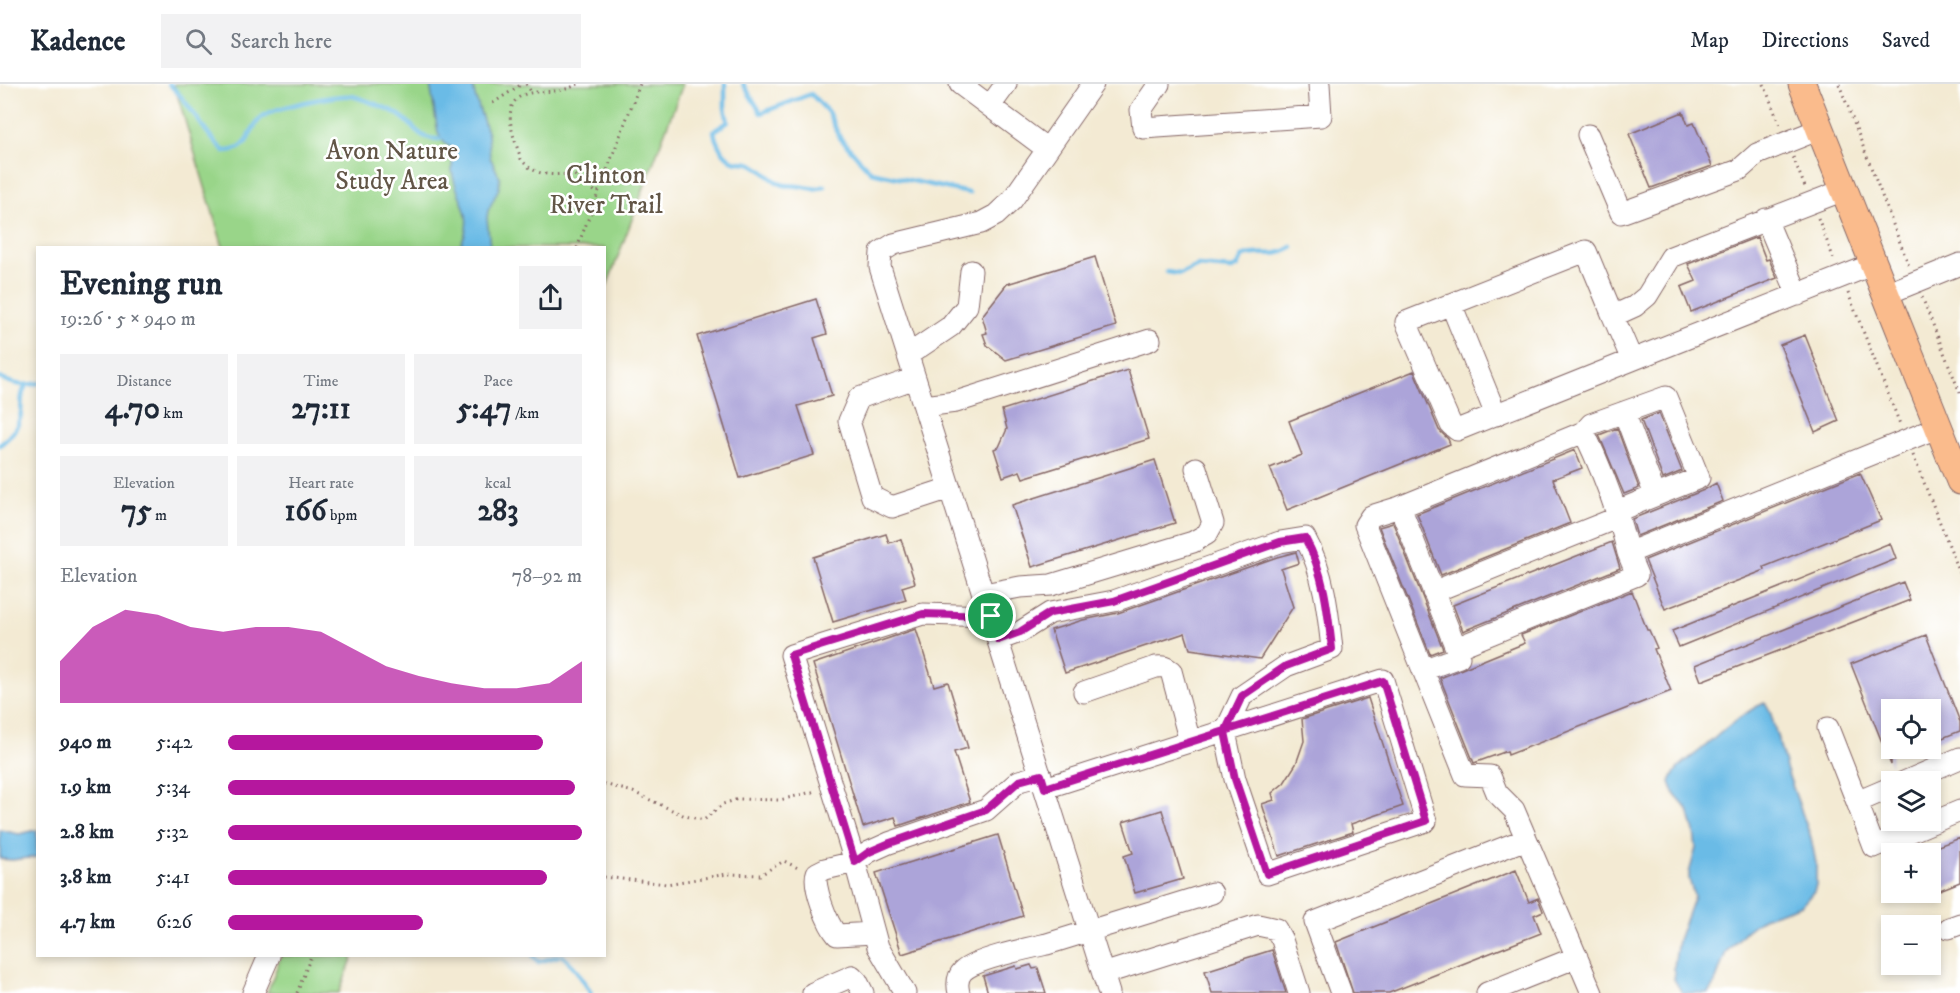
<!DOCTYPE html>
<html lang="en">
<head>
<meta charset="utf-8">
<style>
	body { margin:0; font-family:"IM FELL DW Pica",serif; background:#f2f2f3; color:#1f2937; height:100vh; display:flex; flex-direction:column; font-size:22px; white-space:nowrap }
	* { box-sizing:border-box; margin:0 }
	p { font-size:20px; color:#747a83 }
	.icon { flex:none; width:33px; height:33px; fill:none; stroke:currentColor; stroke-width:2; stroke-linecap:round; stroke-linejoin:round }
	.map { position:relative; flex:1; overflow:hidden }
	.panel { position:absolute; left:36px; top:162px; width:570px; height:711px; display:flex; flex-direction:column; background:#fff; border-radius:0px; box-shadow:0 3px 9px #0003 }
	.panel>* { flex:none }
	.buttons { position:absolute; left:1881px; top:615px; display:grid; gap:12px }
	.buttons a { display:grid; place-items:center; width:60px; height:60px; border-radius:0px; background:#fff; box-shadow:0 3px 9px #0003; font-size:30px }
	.pin { position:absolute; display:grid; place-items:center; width:51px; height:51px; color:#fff; margin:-26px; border:3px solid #fff; border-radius:50%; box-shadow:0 2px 6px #0007 }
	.round { display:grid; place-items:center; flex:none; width:63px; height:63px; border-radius:0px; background:#f2f2f3 }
	.headline { display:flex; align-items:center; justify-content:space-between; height:102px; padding:0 24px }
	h1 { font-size:33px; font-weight:700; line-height:45px }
	.stats { display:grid; grid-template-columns:repeat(3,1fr); gap:9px; height:102px; padding:6px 24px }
	.stats div { display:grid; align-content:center; border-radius:0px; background:#f2f2f3; text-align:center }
	.stats b { font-size:30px; font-weight:700 }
	.stats small { font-size:16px; font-weight:400 }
	.stats p { font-size:16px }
	.chart { height:168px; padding:12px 24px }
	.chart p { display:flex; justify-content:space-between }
	.chart svg { width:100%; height:108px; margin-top:6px; fill:#b5179e; opacity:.7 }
	ul { padding:0 24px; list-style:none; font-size:20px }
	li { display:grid; grid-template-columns:96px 72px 1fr; align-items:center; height:45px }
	li i { height:15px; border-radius:8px; background:#b5179e }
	header { display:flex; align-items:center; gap:36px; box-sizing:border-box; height:84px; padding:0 30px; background:#fff; border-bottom:2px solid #e0e1e3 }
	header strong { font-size:28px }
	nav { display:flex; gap:33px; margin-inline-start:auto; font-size:21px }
	.search { width:420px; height:54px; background:#f2f2f3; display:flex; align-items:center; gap:15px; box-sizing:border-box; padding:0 21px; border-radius:0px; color:#747a83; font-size:22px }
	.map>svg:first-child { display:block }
	.green { fill:#99d589; stroke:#727a5a; stroke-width:1.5 }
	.water { fill:#6abbe6; stroke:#5a6d88; stroke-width:1.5 }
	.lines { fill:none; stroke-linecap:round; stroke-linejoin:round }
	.stream { stroke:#6abbe6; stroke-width:4.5 }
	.building { fill:#aca4d9 }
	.minor-casing { stroke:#856666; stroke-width:23 }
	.major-casing { stroke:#856666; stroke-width:29 }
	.path { stroke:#856666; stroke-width:3; stroke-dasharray:1.5 4.5; stroke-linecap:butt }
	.minor { stroke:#fff; stroke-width:21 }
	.major { stroke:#fabb8c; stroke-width:27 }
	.route-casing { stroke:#fff; stroke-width:12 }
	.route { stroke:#b5179e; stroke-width:8 }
	.labels { text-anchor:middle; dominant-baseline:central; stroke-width:5; stroke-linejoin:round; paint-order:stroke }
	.park-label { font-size:26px; fill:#625647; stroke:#fff }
</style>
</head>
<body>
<header>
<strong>Kadence</strong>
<div class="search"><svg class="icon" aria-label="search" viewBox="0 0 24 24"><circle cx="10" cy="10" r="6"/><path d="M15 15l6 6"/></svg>Search here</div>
<nav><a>Map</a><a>Directions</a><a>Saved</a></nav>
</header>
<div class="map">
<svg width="1960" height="909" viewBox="0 0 1960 909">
	<rect width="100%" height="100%" fill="#fff"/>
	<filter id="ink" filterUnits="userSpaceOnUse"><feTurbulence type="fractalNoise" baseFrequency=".0167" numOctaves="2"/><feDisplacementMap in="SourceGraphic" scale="12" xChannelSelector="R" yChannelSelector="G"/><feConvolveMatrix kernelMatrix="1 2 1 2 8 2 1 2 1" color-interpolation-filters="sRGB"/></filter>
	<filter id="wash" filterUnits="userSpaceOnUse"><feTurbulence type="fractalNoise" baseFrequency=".008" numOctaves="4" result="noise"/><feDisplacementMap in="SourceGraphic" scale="24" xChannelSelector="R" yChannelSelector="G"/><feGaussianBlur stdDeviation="1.35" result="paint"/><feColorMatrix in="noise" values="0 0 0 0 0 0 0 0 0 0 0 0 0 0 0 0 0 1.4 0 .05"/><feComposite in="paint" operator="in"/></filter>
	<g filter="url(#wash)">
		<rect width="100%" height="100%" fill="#f3ead3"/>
		<path class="green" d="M174,0H683L605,207L604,164L223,163Z
			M281,872H353L339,909H267Z"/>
		<path class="water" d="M430,0H473L475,12L488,51L490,73L500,94L499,104L488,127L487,134L490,163H459C478,131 456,116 452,87C451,79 455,72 452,64L445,60L438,49Z
			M1764,619L1766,620L1770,627L1786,684L1811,754L1816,779V801L1814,807L1802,821L1763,834L1746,847L1726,868L1714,901L1708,909H1682L1674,895V883L1678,856L1694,812L1689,795V789L1696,764L1694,748L1688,726L1675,711L1670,698C1676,681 1690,675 1703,664C1722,648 1740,630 1764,619Z
			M0,746L19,750L37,746V773L12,776L0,775Z"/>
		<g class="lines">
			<path class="stream" d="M169,0C191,19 202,48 224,67C253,67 246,46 262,33C274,23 337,10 352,12C360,14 393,26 399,31C416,42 417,56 441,55
				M725,0V24L728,38L714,47C715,57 721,68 730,75C736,80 745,77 752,80C764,85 772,98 784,101C788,102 793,101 798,102C808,103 814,107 825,102
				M743,0L761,29L811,10L828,28L840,54L871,88L969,109
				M1167,188L1180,190L1198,182L1232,185L1238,182L1242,173C1260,165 1274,176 1292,163
				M0,294C13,300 23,303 38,299
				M0,361C9,354 17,346 20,334C23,324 19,310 26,302
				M533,872L538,878L558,872
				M563,872L574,883L591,909"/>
		</g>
		<g id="blocks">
			<path class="building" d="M1683,28L1688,41L1694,39L1712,82L1651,104L1629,50Z
				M1757,153L1766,176L1769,175L1777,194L1691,228L1681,203L1696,197L1688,180Z
				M1095,173L1116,242L1006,276L987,261L983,250L987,249L982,232L1007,200Z
				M816,215L827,250L814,254L832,312L798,322L814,371L740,394L697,252Z
				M1805,251L1839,337L1815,348L1780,261Z
				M1128,286L1149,355L1023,394L1020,387L1003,393L994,365L999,363L1007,345L1002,326Z
				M1414,287L1439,346L1448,355L1450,360L1287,426L1270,384L1302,371L1289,337Z
				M1659,329L1682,387L1663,395L1641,336Z
				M1617,344L1639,404L1624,410L1599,351Z
				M1575,366L1582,384L1553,395L1570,439L1441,491L1417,430Z
				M1155,376L1175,439L1032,483L1012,421Z
				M1860,389L1881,436L1764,483L1765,486L1665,525L1645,476Z
				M1716,399L1723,417L1637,452L1632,435L1704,406Z
				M1393,439L1443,565L1430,570L1379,443Z
				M886,450L889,459L901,455L915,499L902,503L906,516L833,538L813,473Z
				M1612,458L1620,484L1463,547L1453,521Z
				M1890,459L1896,475L1679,563L1672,547Z
				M1296,468L1299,479L1281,485L1293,523L1260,575L1190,565L1185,549L1065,589L1051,546L1083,536L1118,529L1277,473Z
				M1903,498L1910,516L1701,597L1695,581Z
				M1632,507L1647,546H1649L1657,564L1654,565L1671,607L1508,671L1507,667L1474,679L1440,594L1525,559L1521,551Z
				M916,545L934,602L948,598L968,664L954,668L970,718L898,742L895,733L863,743L813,580Z
				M1926,551L1960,638V647L1930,659V626H1892L1891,681L1851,580Z
				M1368,614L1403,722L1351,740L1353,748L1279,772L1262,720L1274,716L1272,709L1284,699L1296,680L1304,657L1302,635Z
				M1162,726L1183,795L1135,809L1124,772L1133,769L1123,738Z
				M998,751L1023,832L902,870L876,789Z
				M1960,754V798L1930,810V765Z
				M1516,786L1529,818L1538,814L1543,827L1534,831L1541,849L1389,909H1353L1336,858Z
				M1272,866L1286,909H1212L1205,887Z
				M1031,881L1033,885L1038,884L1046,909H988L983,892L1016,882L1017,885Z"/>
		</g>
	</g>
	<g filter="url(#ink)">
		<use href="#blocks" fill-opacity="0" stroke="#856666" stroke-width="1.5"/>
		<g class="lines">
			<defs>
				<path id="minor" d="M960,0L1047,65
					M1093,0L1012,116L996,131L981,139L894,160L881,168L880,183L1109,909
					M1159,0L1141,26L1143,44L1321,32L1319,0
					M990,22L1006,0
					M1588,51L1621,129L1739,86L1757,70L1820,45
					M1844,106L1671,173L1647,212L1635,222L1613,232L1632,276L1874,180
					M1766,135L1798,211
					M1886,210L1960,180
					M1451,220L1496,331
					M1613,232L1586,167L1406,238L1451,341L1457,346L1632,276
					M908,271L951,242L967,222L971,187
					M915,294L859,314L849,337L872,413L892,423L950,404
					M924,322L956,318L1150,256
					M1624,328L1655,411
					M1584,348C1603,388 1618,426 1628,469
					M1400,423L1456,564
					M1433,508L1619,433
					M984,510L1020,503L1051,501L1193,458L1207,450L1213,439L1196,384
					M998,556L1020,548L1050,529L1114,517L1280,458L1305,454C1324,488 1328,527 1332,565L1286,582L1242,612L1225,648L1235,695L1267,790L1426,737L1383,596L1045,704
					M1423,586L1365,441L1371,432L1400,423L1584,348L1591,340L1666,313L1699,394L1617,427
					M1084,608L1156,583C1163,582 1166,583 1171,587L1190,658
					M1828,644L1857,718
					M1904,698L1960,674
					M1892,703L1857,718L1874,763L1960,727
					M1949,844L1960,840
					M874,849L837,851C828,841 812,801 817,789L825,785L855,778L791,571L923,530L991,532
					M1103,890L1258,841L1276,845L1282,856L1299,909
					M253,909L269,872
					M813,909L852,892L857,897L863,909
					M905,909L878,863L855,778L869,768L889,759L986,726L1019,697L1041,691
					M959,909C957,901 957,893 963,887C976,875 1029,864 1047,860L1212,809
					M1341,909L1315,838L1526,755
					M1487,909L1577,873
					M1592,909L1514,726L1497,709L1490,692L1465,691L1423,586L1459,573L1456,564L1637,491L1628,469L1939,343"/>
				<path id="major" d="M1802,0L1960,397"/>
			</defs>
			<use href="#minor" class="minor-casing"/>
			<use href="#major" class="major-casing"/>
			<path class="path" d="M526,0L532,9
				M578,0C564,8 552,7 537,8C495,11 513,50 521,75C534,93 553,91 573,90L597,109
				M1764,0L1780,42
				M1839,0L1909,182
				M493,19L522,0
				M1793,73L1805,103
				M1818,134L1835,178
				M577,164L640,0
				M1848,209L1900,340
				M1922,213L1960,309
				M1913,371L1960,489
				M604,700L633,708L685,732L704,736L723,720L738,715L780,716L816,707
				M604,793L667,800L727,790L760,791L784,777L800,785
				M297,909L311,872"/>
			<use href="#minor" class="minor"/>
			<use href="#major" class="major"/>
		</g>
	</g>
	<g class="lines" filter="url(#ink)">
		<defs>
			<path id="route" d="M991,532L923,530L791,571L855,778L869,768L890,759L986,726L1019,697L1041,691L1045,704L1383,597L1426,737L1267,790L1235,695L1225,648L1242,612L1286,582L1332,565C1328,527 1324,488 1305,454L1280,458L1114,517L1050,529L1020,548L998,556L991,532"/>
		</defs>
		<use href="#route" class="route-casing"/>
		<use href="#route" class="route"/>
	</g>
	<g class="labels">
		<g class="park-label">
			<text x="392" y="67">Avon Nature<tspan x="392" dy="30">Study Area</tspan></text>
			<text x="606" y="91">Clinton<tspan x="606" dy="30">River Trail</tspan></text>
		</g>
	</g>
</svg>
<div class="buttons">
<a><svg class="icon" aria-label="locate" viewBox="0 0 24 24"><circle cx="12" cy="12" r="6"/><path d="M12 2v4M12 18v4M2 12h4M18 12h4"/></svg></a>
<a><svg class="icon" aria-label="layers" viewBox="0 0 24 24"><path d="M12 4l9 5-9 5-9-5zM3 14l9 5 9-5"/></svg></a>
<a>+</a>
<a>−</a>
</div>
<div class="pin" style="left:991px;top:532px;background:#1e9e55"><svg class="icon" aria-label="arrive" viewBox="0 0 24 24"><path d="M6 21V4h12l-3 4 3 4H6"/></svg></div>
<section class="panel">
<div class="headline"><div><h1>Evening run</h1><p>19:26 · 5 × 940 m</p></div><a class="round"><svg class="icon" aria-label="share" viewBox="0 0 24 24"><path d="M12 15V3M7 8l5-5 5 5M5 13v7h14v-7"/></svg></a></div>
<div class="stats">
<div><p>Distance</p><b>4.70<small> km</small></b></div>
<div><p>Time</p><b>27:11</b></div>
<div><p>Pace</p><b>5:47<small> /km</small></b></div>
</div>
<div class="stats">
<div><p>Elevation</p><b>75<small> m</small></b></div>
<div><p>Heart rate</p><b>166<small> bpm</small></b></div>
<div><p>kcal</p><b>283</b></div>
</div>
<div class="chart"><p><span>Elevation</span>78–92 m</p>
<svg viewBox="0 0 160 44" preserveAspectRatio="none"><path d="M0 44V27L10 13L20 6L30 8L40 13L50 15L60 13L70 13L80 15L90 22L100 29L110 33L120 36L130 38L140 38L150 36L160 27V44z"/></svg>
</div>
<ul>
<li><b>940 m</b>5:42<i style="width:89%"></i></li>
<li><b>1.9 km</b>5:34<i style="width:98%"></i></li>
<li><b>2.8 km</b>5:32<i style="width:100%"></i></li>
<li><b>3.8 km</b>5:41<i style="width:90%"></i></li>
<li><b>4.7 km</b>6:26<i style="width:55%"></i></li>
</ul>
</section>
</div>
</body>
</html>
